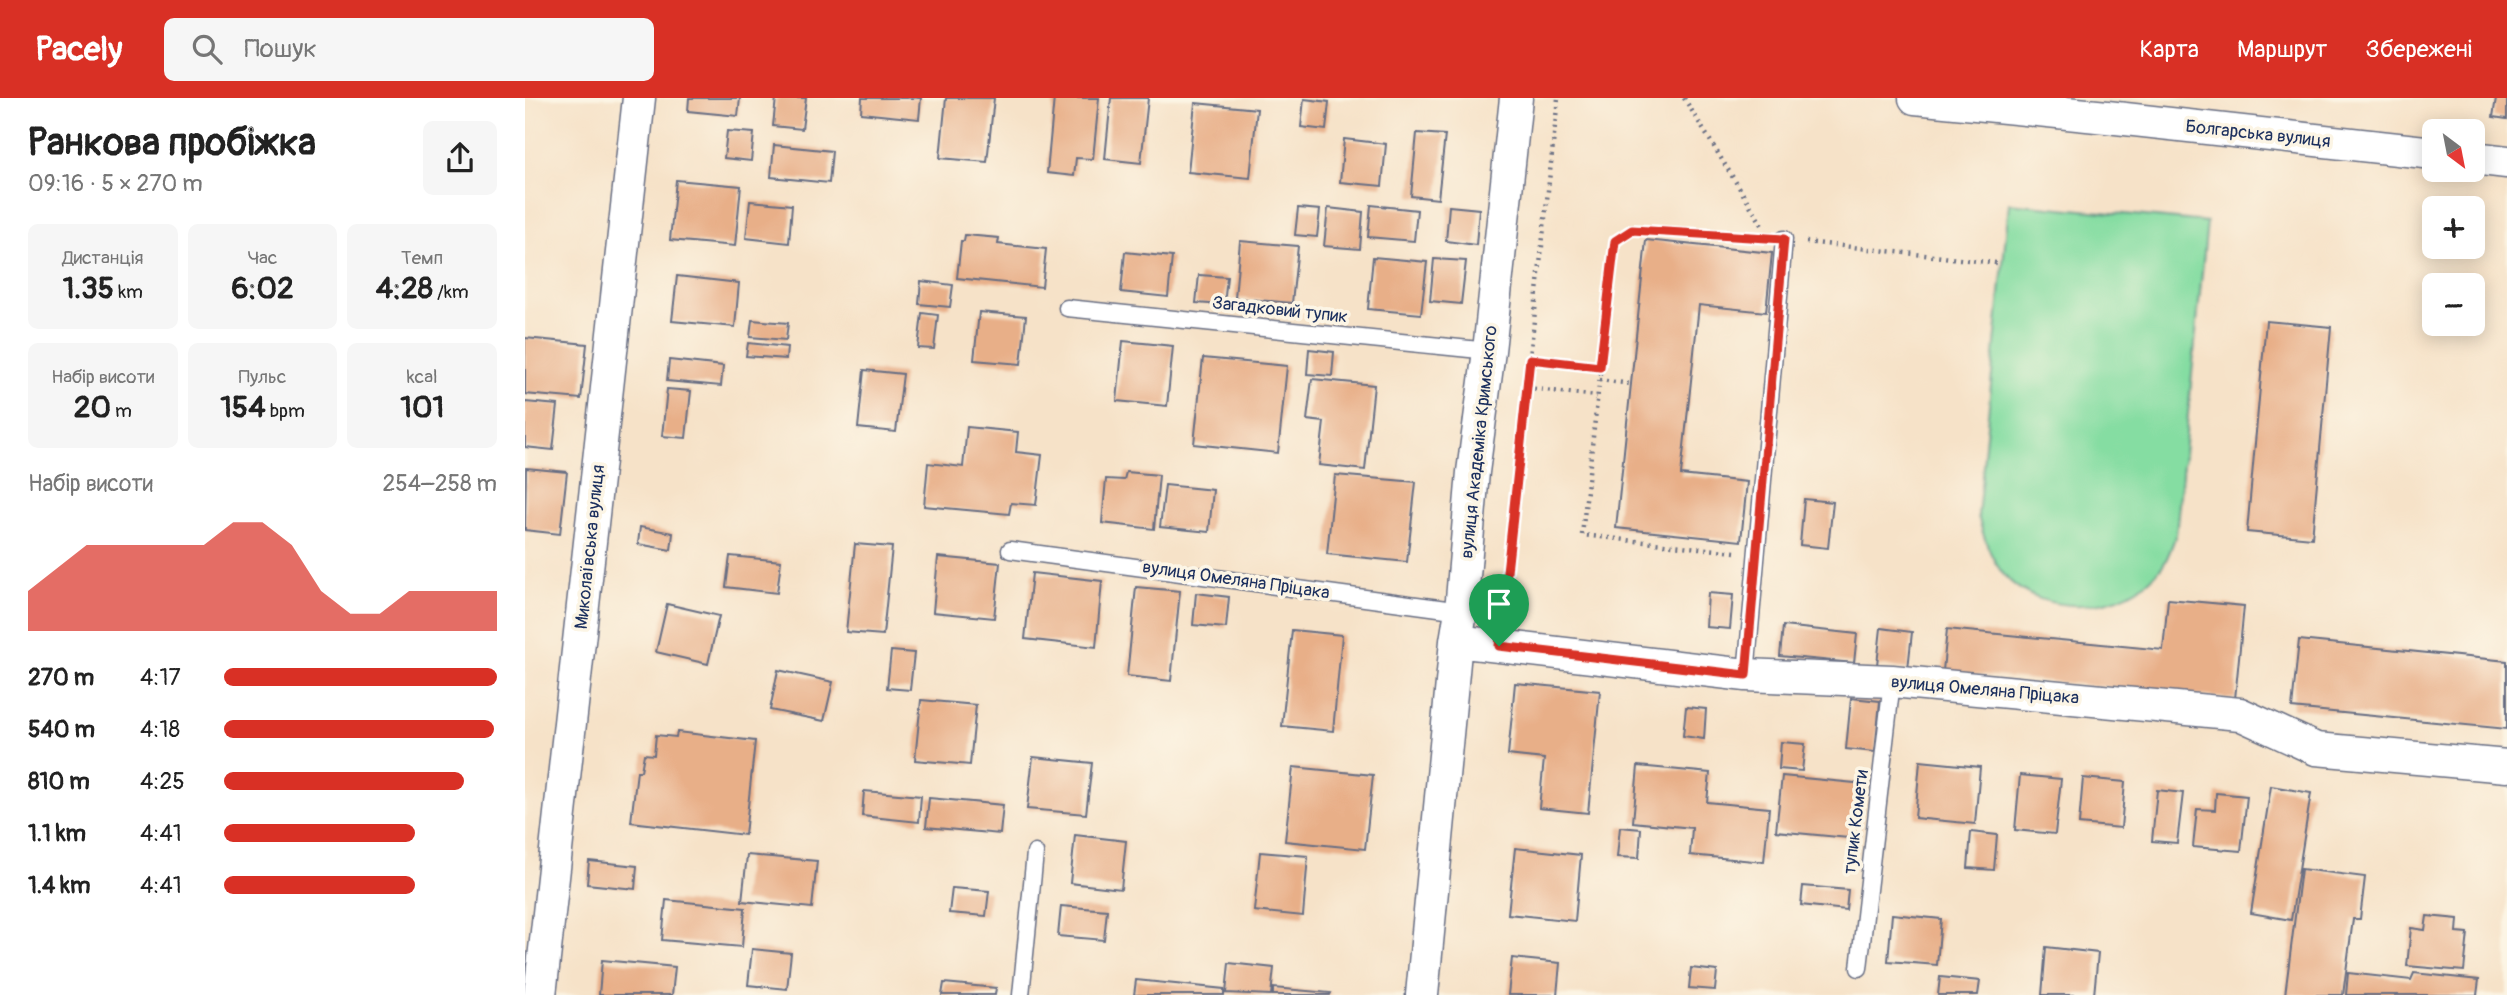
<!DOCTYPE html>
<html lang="uk">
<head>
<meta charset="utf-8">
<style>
	body { margin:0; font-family:Pangolin,sans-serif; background:#f6f6f6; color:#222; height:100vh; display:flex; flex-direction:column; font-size:26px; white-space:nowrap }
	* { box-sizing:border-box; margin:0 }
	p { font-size:23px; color:#767676 }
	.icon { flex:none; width:38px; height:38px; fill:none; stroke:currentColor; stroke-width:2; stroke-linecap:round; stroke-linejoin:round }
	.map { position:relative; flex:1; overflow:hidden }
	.panel { display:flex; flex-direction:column; background:#fff; width:525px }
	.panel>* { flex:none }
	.needle { width:46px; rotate:148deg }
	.tools { position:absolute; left:1897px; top:21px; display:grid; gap:14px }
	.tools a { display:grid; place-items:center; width:63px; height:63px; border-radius:10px; background:#fff; box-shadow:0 4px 18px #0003; font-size:35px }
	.pin { position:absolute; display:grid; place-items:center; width:60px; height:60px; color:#fff; margin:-72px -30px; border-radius:50% 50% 50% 0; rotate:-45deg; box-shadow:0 0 7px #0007 }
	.pin .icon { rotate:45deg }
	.round { display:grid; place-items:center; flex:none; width:74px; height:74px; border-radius:10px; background:#f6f6f6 }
	.summary { display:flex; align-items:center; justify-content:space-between; height:119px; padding:0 28px }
	h1 { font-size:38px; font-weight:700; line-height:52px }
	.figures { display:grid; grid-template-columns:repeat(3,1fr); gap:10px; height:119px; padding:7px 28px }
	.figures div { display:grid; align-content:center; border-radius:10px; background:#f6f6f6; text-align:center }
	.figures b { font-size:30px; font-weight:700 }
	.figures small { font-size:19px; font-weight:400 }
	.figures p { font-size:19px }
	.chart { height:196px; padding:14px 28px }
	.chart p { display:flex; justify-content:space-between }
	.chart svg { width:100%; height:126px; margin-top:7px; fill:#d93025; opacity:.7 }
	ul { padding:0 28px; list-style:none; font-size:23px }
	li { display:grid; grid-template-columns:112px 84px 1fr; align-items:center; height:52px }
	li i { height:18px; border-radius:9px; background:#d93025 }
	header { display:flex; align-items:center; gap:42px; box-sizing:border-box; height:98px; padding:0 35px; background:#d93025; color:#fff }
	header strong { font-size:33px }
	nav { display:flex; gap:38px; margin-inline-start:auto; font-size:24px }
	.search { width:490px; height:63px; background:#f6f6f6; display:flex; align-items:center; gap:18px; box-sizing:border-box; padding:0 24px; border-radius:10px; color:#767676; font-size:26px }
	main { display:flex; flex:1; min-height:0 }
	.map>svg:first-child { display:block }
	.green { fill:#85dda2; stroke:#508680; stroke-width:2 }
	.building { fill:#e8af88 }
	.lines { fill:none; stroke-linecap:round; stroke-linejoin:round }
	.lane-casing { stroke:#686e83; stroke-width:19 }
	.street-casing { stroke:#686e83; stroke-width:35 }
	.path { stroke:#686e83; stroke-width:4.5; stroke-dasharray:2 5; stroke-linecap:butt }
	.lane { stroke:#fff; stroke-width:16 }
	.street { stroke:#fff; stroke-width:32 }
	.route-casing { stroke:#fff; stroke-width:14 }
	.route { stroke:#d93025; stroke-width:9 }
	.labels { text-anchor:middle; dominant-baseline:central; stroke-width:7; stroke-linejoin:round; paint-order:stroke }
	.street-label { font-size:18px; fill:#1b2f5e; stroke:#fcf5e5 }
</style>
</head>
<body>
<header>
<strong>Pacely</strong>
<div class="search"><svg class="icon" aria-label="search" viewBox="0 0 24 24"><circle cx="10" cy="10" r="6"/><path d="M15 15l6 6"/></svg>Пошук</div>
<nav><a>Карта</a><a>Маршрут</a><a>Збережені</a></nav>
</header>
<main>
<section class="panel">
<div class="summary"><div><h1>Ранкова пробіжка</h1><p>09:16 · 5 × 270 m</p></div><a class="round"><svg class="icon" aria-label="share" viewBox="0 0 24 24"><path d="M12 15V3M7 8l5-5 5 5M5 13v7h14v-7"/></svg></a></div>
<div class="figures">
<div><p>Дистанція</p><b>1.35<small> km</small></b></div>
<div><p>Час</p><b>6:02</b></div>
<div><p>Темп</p><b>4:28<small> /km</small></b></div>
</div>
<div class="figures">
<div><p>Набір висоти</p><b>20<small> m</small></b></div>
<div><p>Пульс</p><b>154<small> bpm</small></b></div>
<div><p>kcal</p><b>101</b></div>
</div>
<div class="chart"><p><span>Набір висоти</span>254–258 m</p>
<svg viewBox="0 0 160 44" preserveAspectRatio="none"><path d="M0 44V30L10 22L20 14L30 14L40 14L50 14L60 14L70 6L80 6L90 14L100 30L110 38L120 38L130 30L140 30L150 30L160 30V44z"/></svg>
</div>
<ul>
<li><b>270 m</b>4:17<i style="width:100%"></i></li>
<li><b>540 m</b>4:18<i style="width:99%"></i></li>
<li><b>810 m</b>4:25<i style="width:88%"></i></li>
<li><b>1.1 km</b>4:41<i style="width:70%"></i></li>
<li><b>1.4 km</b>4:41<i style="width:70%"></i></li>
</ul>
</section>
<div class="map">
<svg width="1982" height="897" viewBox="0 0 1982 897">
	<rect width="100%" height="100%" fill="#fcf5e5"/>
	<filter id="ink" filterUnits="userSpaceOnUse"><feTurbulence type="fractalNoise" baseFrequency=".0143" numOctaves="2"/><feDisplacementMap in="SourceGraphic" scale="14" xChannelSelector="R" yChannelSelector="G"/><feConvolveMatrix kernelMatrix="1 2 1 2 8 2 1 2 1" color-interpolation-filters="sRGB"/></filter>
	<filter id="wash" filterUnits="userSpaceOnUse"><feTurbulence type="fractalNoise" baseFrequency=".00686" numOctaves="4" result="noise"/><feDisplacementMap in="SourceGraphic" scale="28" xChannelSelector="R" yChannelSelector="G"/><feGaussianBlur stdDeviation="1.57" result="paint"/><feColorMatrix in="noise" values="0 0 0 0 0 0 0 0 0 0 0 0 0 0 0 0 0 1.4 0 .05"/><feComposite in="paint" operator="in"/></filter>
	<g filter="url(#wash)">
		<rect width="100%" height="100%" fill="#f6e2c8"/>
		<path class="green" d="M1484,105L1682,124L1651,437C1647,446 1644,459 1638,467C1604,515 1518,522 1479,477C1465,460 1459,439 1453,418Z"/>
		<g id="blocks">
			<path class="building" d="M164,0H215L213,18L163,13Z
				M251,0H281L277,31L248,28Z
				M337,0H396L394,21L336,15Z
				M421,0H469L462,64L415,60Z
				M529,0H574L568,61L551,60L549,78L522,75Z
				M586,0H623L616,65L580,61Z
				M1971,0H1982V21L1968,19Z
				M779,1L804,4L801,32L776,29Z
				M670,5L732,11L725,80L663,74Z
				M202,33L229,35L226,63L199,60Z
				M892,35L920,37L913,101L886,98Z
				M819,41L861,46L857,88L815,84Z
				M249,47L307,53L304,85L246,79Z
				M151,82L216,88L210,148L145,142Z
				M225,103L267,107L264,145L221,140Z
				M846,107L892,112L889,143L843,139Z
				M924,108L954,111L951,147L921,143Z
				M773,110L795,112L792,139L770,137Z
				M803,110L838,114L835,151L799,148Z
				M440,137L474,140L473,146L521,151L517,189L432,180L436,143H439Z
				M1121,142L1247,155L1241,214L1174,207L1156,377L1222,384L1216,443L1091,430Z
				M715,143L773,148L767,205L710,200Z
				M600,154L647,159L643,199L596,194Z
				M848,159L902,164L896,216L843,211Z
				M909,161L941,163L936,206L905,203Z
				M674,177L702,179L699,207L671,205Z
				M152,178L214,185L210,229L147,223Z
				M396,183L428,187L425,209L394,206Z
				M454,214L501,218L496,266L449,262Z
				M397,215L413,217L409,251L393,250Z
				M227,222L263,225L261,242L225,239Z
				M1741,223L1806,229L1787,440L1722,434Z
				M0,240L62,246L56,301L0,296Z
				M598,243L648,248L642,308L592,303Z
				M223,245L262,249L261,261L221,258Z
				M784,251L809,254L807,278L782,276Z
				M678,260L762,268L753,355L669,346Z
				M144,262L198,268L196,288L142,283Z
				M339,272L378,276L371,334L333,330Z
				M787,281L849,287L840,372L794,367L799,324L782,322Z
				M142,291L166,293L161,340L137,338Z
				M0,304L33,307L28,352L0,349Z
				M442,329L493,334L491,354L517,357L511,407L486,405L484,416L399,408L403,365L438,369Z
				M1,370L42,374L35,436L0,432Z
				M601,374L634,377L629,431L577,425L581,381L599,382Z
				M810,377L891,384L882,464L802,456Z
				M640,387L688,392L684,434L635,429Z
				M1279,401L1308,404L1303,450L1275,447Z
				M115,429L148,435L146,452L113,446Z
				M330,446L367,449L358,537L321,534Z
				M205,458L256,463L252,495L201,489Z
				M413,459L475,465L469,520L408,514Z
				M507,475L577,483L571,549L500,541Z
				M611,489L655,493L646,583L602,578Z
				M671,495L704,499L701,530L668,527Z
				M1183,495L1208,497L1205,531L1181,529Z
				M1643,501L1719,508L1710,601L1418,573L1422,531L1638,552Z
				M142,506L194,518L183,566L131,554Z
				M1258,528L1332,536L1329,565L1255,558Z
				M1356,530L1387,534L1383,571L1352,567Z
				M767,532L817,537L808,633L757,628Z
				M1774,542L1982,563V631L1767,610Z
				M366,553L389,555L385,592L362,590Z
				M253,572L308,584L299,623L245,612Z
				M990,585L1075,593L1063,715L1014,710L1019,661L983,657Z
				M1326,600L1355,603L1350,654L1321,651Z
				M396,602L451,607L445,667L390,662Z
				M1161,609L1181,611L1179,641L1158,638Z
				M152,634L230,643L220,737L106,724L112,673H116L119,656L129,657L131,637L151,639Z
				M1256,644L1280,646L1277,673L1254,671Z
				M508,659L567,665L561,716L502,711Z
				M1395,663L1455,669L1450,726L1390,720Z
				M1113,668L1185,675L1182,704L1244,710L1239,764L1165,757L1167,730L1108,724Z
				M768,669L848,677L840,751L760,743Z
				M1495,677L1536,681L1530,736L1490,732Z
				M1257,678L1340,686L1334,741L1251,733Z
				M1558,680L1600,684L1596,730L1554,726Z
				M1746,688L1786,695L1766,822L1726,815Z
				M1632,692L1658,695L1652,745L1627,743Z
				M339,693L396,698L394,724L337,718Z
				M1691,695L1722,698L1716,753L1668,749L1672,711L1690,712Z
				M404,700L478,707L475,736L401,729Z
				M1095,729L1116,731L1114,760L1092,759Z
				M1446,734L1472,737L1469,772L1443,770Z
				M550,737L601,743L596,791L545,785Z
				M990,750L1056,757L1050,823L983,816Z
				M735,754L783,758L778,818L729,813Z
				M222,757L292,763L287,810L217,803Z
				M64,763L112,768L110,791L62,786Z
				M1776,771L1840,779L1835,821H1828L1818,897H1760Z
				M1278,788L1323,792L1321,812L1276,807Z
				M427,790L464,793L461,818L424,815Z
				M141,802L220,810L217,849L137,842Z
				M536,808L582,812L579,842L533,838Z
				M1367,816L1416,821L1412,867L1363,863Z
				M1902,818L1933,821L1932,834L1943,835L1939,873L1882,868L1886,830L1900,832Z
				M1521,849L1573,855L1569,897H1517Z
				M227,851L266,855L262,891L223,887Z
				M987,860L1035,865L1032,897H983Z
				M77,862L150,869L147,897H74Z
				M704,865L749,870L746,897L701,895Z
				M1166,870L1192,873L1190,892L1164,890Z
				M1823,875L1886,882L1889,875L1954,882L1952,897H1821Z
				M1415,879L1455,883L1453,897H1413Z
				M611,882L699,891V897H609Z
				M419,885L471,890L470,897H417Z
				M748,890L806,895L805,897H748Z"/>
		</g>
	</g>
	<g filter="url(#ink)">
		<use href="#blocks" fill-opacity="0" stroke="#686e83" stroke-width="2"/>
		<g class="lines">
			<defs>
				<path id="lane" d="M542,210L964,253
					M485,452L936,513
					M1221,577L1259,141
					M1334,870L1367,583
					M496,897L510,755"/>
				<path id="street" d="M1390,0L1582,19L1909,55
					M1948,60L1982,64
					M931,543L1221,577L1367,583L1715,616L1791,651L1982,668
					M15,897L114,0
					M897,897L931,543L936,513L948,374L964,253L991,0"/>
			</defs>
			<use href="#lane" class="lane-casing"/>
			<use href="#street" class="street-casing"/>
			<path class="path" d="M1159,0L1239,130
				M1281,144L1471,165
				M1005,261L1075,269
				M1074,282L1106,286
				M1002,290L1072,298
				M1210,454L1057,437L1090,143L1107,132L1237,140
				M977,518L1033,0"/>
			<use href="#lane" class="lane"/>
			<use href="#street" class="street"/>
		</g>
	</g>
	<g class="lines" filter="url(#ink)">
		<defs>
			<path id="route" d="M1107,132L1259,141L1221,577L974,548L1005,261L1075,269L1090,143Z"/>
		</defs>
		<use href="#route" class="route-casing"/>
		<use href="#route" class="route"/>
	</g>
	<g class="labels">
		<g class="street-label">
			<text transform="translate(1733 36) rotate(6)">Болгарська вулиця</text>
			<text transform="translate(755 212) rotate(6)">Загадковий тупик</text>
			<text transform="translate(954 344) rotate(-84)">вулиця Академіка Кримського</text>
			<text transform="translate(65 449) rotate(-84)">Миколаївська вулиця</text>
			<text transform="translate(711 482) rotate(8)">вулиця Омеляна Пріцака</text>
			<text transform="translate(1460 592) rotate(5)">вулиця Омеляна Пріцака</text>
			<text transform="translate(1331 724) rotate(-83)">тупик Комети</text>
		</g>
	</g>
</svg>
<div class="tools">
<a><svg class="needle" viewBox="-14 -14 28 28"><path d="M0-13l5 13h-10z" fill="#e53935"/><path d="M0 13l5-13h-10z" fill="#767676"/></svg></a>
<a>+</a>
<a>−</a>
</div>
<div class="pin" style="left:974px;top:548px;background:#1e9e55"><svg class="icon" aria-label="arrive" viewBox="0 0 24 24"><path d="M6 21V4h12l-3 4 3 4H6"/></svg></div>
</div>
</main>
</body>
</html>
